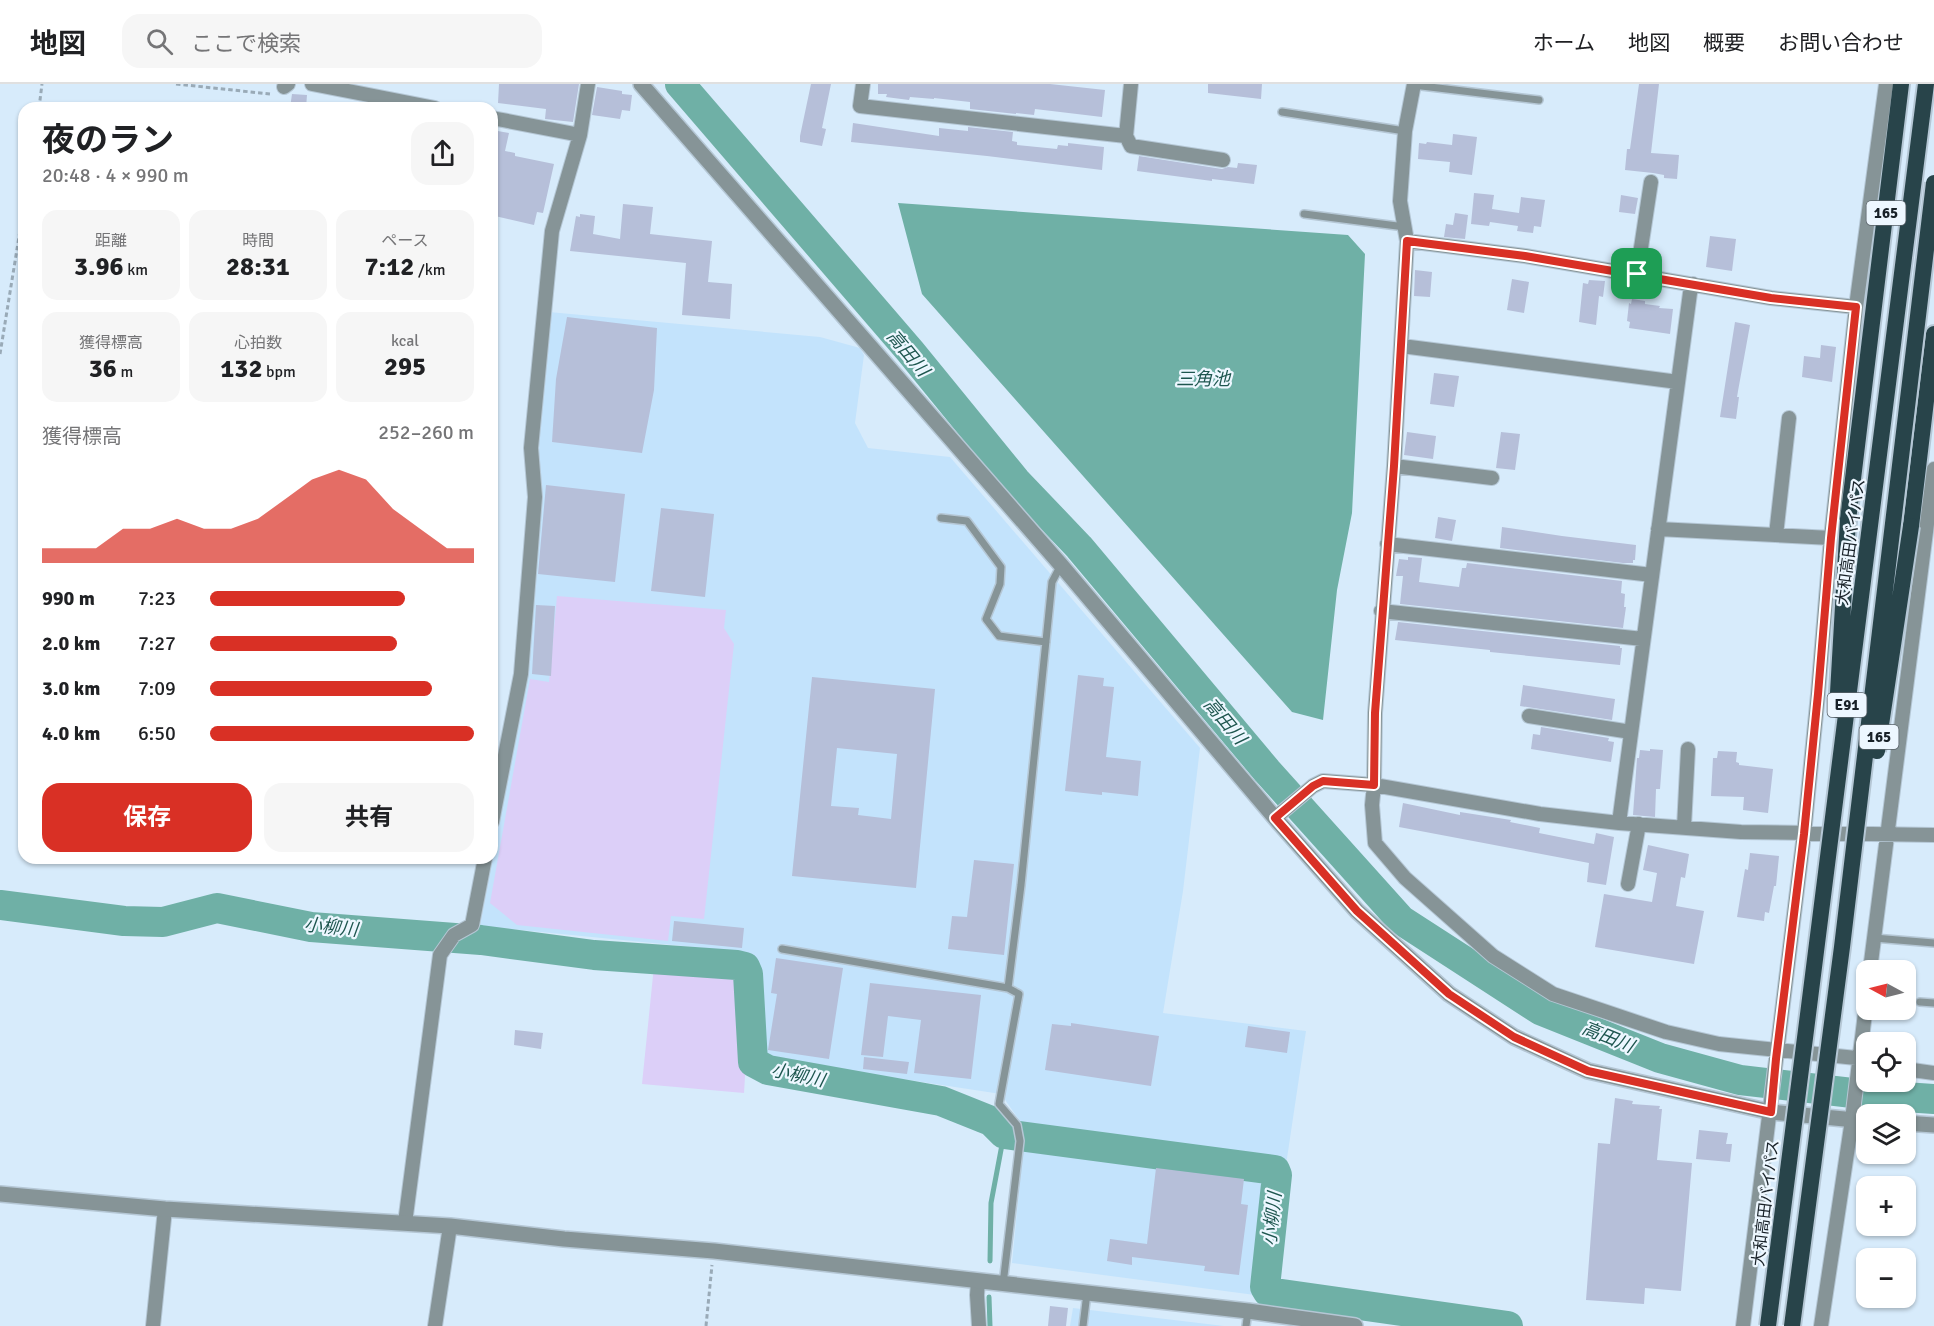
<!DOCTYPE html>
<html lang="ja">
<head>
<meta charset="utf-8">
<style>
	body { margin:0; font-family:Signika,"Noto Sans JP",sans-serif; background:#f6f6f6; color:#202124; height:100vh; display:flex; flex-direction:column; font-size:22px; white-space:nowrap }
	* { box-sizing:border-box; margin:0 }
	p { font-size:20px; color:#757577 }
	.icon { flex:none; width:33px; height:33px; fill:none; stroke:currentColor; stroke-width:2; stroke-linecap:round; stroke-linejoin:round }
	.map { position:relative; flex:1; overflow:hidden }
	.panel { position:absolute; left:18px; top:18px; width:480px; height:762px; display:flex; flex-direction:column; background:#fff; border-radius:18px; box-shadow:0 2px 4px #0004 }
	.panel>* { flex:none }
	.needle { width:39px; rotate:277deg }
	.buttons { position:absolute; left:1856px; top:876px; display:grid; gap:12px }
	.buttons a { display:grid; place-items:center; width:60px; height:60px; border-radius:12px; background:#fff; box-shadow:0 2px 4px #0004; font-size:30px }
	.pin { position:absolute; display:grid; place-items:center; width:51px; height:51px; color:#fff; margin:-26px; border-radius:12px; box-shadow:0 3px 9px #0006 }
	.round { display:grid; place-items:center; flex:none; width:63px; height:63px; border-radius:18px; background:#f6f6f6 }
	.head { display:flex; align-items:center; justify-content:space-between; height:102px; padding:0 24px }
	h1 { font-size:33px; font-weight:700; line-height:45px }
	.metrics { display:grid; grid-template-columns:repeat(3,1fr); gap:9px; height:102px; padding:6px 24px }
	.metrics div { display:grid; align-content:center; border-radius:15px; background:#f6f6f6; text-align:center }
	.metrics b { font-size:26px; font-weight:700 }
	.metrics small { font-size:16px; font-weight:400 }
	.metrics p { font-size:16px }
	.chart { height:168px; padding:12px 24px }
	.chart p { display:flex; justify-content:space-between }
	.chart svg { width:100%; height:108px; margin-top:6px; fill:#d93025; opacity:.7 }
	.action { display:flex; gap:12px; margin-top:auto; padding:12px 24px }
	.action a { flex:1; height:69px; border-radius:18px; background:#d93025; color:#fff; font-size:24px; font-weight:700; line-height:69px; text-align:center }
	.action a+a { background:#f6f6f6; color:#202124 }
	ul { padding:0 24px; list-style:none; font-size:20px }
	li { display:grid; grid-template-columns:96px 72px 1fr; align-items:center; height:45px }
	li i { height:15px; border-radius:8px; background:#d93025 }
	header { display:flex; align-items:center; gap:36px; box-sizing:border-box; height:84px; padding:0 30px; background:#fff; border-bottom:2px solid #e0e0e0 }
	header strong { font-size:28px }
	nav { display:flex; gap:33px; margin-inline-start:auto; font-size:21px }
	.search { width:420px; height:54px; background:#f6f6f6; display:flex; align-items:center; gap:15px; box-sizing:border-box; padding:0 21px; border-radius:18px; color:#757577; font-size:22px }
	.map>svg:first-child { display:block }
	.built { fill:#c3e3fc }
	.green { fill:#dccff8 }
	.water { fill:#6fb0a6 }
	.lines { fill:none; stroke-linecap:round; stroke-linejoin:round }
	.stream { stroke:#6fb0a6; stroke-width:5 }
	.river { stroke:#6fb0a6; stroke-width:30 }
	.building { fill:#b6bfd9; fill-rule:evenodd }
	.service-casing { stroke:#b5c7d5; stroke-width:10 }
	.minor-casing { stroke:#b5c7d5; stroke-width:16 }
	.tertiary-casing { stroke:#b5c7d5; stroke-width:18 }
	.trunk-casing { stroke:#b5c7d5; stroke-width:20 }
	.path { stroke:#99aab7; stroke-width:3; stroke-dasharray:4.5 3; stroke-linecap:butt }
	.service { stroke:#869497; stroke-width:7 }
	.minor { stroke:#869497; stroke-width:14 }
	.tertiary { stroke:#869497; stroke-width:15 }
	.trunk { stroke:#28444a; stroke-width:16 }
	.trunk-bridge-casing { stroke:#b5c7d5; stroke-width:20; stroke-linecap:butt }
	.trunk-bridge { stroke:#28444a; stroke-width:16 }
	.route-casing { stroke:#fff; stroke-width:12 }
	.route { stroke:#d93025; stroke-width:8 }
	.labels { text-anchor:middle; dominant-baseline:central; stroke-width:4.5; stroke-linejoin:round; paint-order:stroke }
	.shield { fill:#edf7ff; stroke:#586168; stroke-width:1.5 }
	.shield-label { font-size:15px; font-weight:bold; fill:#182128 }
	.street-label { font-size:16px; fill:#182128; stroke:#edf7ff }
	.water-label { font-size:18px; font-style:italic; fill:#1e564f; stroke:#edf7ff }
</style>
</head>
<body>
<header>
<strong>地図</strong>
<div class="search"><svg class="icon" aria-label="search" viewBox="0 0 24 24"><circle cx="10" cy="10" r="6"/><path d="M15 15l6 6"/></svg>ここで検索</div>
<nav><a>ホーム</a><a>地図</a><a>概要</a><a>お問い合わせ</a></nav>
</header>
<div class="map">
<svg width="1934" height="1242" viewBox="0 0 1934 1242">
	<rect width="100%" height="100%" fill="#d7ebfb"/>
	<path class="built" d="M549,228L820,253L860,264L864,271L855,339L868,364L950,373L1200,664L1183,807L1163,929L1306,947L1286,1081L1024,1043L1001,1010L757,973L761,893L756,877L744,868L480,842L527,589L537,355Z
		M1023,1065L1268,1096L1255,1211L1012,1179Z
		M1073,1224L1224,1242H1070Z"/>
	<path class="green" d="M557,512L726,526L724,544L734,560L704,835L671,832L668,857L517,841L490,819L530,595L549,598Z
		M654,882L739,887L744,895L746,976L744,1009L642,1000Z"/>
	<path class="water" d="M898,119L1348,151L1365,170L1352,429L1337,506L1323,636L1292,628L922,210Z"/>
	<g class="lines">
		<path class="stream" d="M990,1177L991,1119L1004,1050
			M989,1213L990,1242"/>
		<path class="river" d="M680,0L910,267L1016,397L1079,463L1267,687L1401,836L1540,926L1660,974L1740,996L1861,1010L1934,1015
			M0,821L124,837L163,838L217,824L311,843L481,856L594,871L737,881L745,883L748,890L753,978L768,986L941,1017L991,1037L1004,1050L1275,1086L1277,1091L1265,1203L1268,1208L1508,1242"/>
	</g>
	<path class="building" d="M499,0H579L573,38L545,35L546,25L498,19Z
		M811,0H831L822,44L826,45L822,62L800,58V52Z
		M878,0H1050L1105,6L1102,33L1035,25L1034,31L1016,29V30L970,25V18L934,14V15L910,13L909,16L886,13L887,10H878Z
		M1208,0H1262L1261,15L1208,9Z
		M1639,0H1659L1651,69L1679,71L1677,95L1664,94V91L1653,89L1625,86L1627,65H1630Z
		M597,3L622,7V10L632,11L630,27L622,26L620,35L592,31Z
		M292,10L307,11L306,24H290Z
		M853,39L939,52V44L968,47V43L1013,48L1012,57L1017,58V61L1057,65L1058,61L1068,62V59L1104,63L1102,86L987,72L851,58Z
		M492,46L509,49L505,67L515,69V72L554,80L543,129L537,128L534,141L495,132L498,121L492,120Z
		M1453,50L1477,53L1472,91L1449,88L1450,78L1418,75L1419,59L1426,60L1427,58L1452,61Z
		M1139,72L1222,85L1228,83L1237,84L1238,79L1257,81L1254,100L1212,95V97L1137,87Z
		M1474,109L1494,111L1492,125L1519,129L1521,113L1545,116L1541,143L1534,142L1533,149L1517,147L1518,142L1490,138L1489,142L1471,140Z
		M1621,111L1638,114L1635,130L1619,128Z
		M623,120L653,123L650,150L712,157L708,198L732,200L730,235L682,231L686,179L570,167L576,132L580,133V130L595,132L593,150L620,155Z
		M1455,129L1468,131L1465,155L1444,153L1446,140L1453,141Z
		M1710,152L1736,155L1732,187L1706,183Z
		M1415,186L1432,188L1430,213L1414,212Z
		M1512,195L1529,198L1524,229L1507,226Z
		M1589,196L1605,197L1603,213L1599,212L1596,241L1579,238L1583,199L1588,200Z
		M1632,215L1645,217V220L1660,222L1659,224L1673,225L1670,250L1629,244L1630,238L1627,237L1629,219L1631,220Z
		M567,233L657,244L654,306L642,369L552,358L556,295Z
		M1735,238L1750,241L1738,307L1737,313H1739L1736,335L1720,333Z
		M1821,261L1836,263L1832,298L1802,293L1804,272L1820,274Z
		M1434,289L1459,292L1454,323L1430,320Z
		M1407,348L1436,352L1433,375L1404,371Z
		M1501,348L1520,350L1515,386L1496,384Z
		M546,401L625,410L615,498L538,490Z
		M661,424L714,430L705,513L651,507Z
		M1438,433L1456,436L1452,457L1435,454Z
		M1502,443L1562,452L1636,461L1635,476H1633V479H1623L1500,464Z
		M1408,473L1422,474L1419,498L1459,503L1462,484H1466L1467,479L1622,497L1621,509L1625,510L1624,523H1626L1623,544L1400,520L1403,492H1396L1399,475L1408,476Z
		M536,521L555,522L551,592L532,590Z
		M1398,538L1620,562V564H1622L1620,581L1490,568V566L1395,556Z
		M1078,591L1104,594L1103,602L1114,603L1106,673L1141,677L1138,712L1102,708V711L1065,707Z
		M812,593L935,605L916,804L792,792ZM837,664L897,670L891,735L858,731L859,724L831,722Z
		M1523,601L1615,615L1612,636L1520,622Z
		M1541,643L1609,654L1608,657L1614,658L1611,678L1531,665L1533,650L1540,651Z
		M1650,665L1663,666L1660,705H1656L1655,733L1633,731L1637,674H1639L1640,666L1650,667Z
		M1718,667L1737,668L1736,678L1739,679V681L1773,685L1768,729L1743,726L1744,713L1711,712L1713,674H1717Z
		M1403,719L1460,731V728L1511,736L1510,738L1540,744L1539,749L1594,760L1596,749L1614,753L1606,801L1587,798L1589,779L1399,743Z
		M1648,761L1689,770L1685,794L1681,793L1676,822L1704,827L1694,880L1595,863L1604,810L1652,818L1657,789L1643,786Z
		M1750,769L1779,772L1776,802H1774L1769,829L1765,828L1764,837L1737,833L1745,785L1748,786Z
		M974,776L1014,780L1004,871L948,865L952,832L967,833Z
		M674,837L744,844L742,864L672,857Z
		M776,874L843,884L829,975L768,966L777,910L771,909Z
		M870,899L981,911L971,995L914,989L921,936L888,932L883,973L861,971Z
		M1071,939L1159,952L1151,1002L1045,986L1052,940L1071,942Z
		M1248,942L1290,948L1287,969L1245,963Z
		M515,946L543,949L541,965L514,961Z
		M864,973L909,978L907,990L863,985Z
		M1615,1014L1633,1017L1632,1020L1660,1022L1659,1025H1662L1657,1076L1692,1079L1681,1207L1645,1204L1644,1220L1586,1216L1598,1059L1610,1060Z
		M1699,1046L1728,1049L1726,1060H1732L1730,1078L1696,1075Z
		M1156,1084L1244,1095L1241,1120L1248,1121L1239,1191L1204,1187L1205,1182L1132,1173V1181L1107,1177L1110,1155L1147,1160Z
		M1050,1222L1068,1224L1066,1242H1048Z"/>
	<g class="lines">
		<defs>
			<path id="service" d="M1413,1L1539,16
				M1282,28L1405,47
				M1304,130L1405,143
				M941,434L967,437L1001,483L1000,500L986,535L999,552L1046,558
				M1874,854L1934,859
				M782,865L1008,904L1021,801L1052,498L1061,481
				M1920,918L1934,919
				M1003,1200L1020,1057L1017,1041L999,1020L1019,910L1008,904
				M1083,1242L1087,1209
				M1246,1242L1248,1227"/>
			<path id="minor" d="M312,0L435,24
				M863,0L860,22L1126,52L1131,0
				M1414,0L1405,47L1400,117L1407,157L1394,382L1375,629L1374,701L1372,721L1375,759L1405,794L1493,872L1553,910L1666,948L1719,960L1866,975
				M284,3L288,0
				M492,34L580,51
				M1126,52L1131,62L1223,76
				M1407,157L1525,172L1771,214L1856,223
				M1637,190L1651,98
				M1402,262L1678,298
				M1394,382L1492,394
				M1658,445L1831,454
				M1776,451L1789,334
				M1387,460L1652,491
				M1381,527L1643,555
				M1529,632L1631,648
				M1275,734L1313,702L1323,697L1374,701L1540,730L1619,739L1741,748L1934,751
				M492,738L521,590L535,413L531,364L552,147L580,51L588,0
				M1619,739L1690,209L1693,200
				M1684,743L1688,665
				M1628,800L1639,740
				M1870,886L1934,385
				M1905,985L1934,989
				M405,1139L440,871L454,851L472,841L485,774
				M978,1197L977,1211L979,1242
				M153,1242L165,1125
				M435,1242L450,1142
				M1743,1242L1804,750L1818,610L1831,454L1856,223L1886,0
				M1821,1242L1852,1036L1866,921"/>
			<path id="tertiary" d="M641,0L1061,481L1275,734L1357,827L1449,910L1514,953L1588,987L1771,1028L1866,1037
				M1905,1039L1934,1041
				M0,1110L165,1125L450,1142L564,1155L714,1167L1248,1227L1355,1242"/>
			<path id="trunk" d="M1848,436L1901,0
				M1911,442L1934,250"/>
		</defs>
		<use href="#service" class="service-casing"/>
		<use href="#minor" class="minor-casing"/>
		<use href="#tertiary" class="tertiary-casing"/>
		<use href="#trunk" class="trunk-casing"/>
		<path class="path" d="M176,0L270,10
			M39,24L42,0
			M0,270L24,122
			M706,1242L712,1181"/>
		<use href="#service" class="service"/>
		<use href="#minor" class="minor"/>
		<use href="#tertiary" class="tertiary"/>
		<use href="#trunk" class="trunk"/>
		<defs>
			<path id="trunk-bridge" d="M1837,626L1848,436
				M1877,667L1911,442
				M1768,1242C1821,828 1875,414 1926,0
				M1792,1242L1842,863L1934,99"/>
		</defs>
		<use href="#trunk-bridge" class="trunk-bridge-casing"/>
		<use href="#trunk-bridge" class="trunk-bridge"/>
	</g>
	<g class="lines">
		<defs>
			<path id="route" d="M1407,157L1525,172L1771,214L1856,223L1831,454L1818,610L1804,750L1776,975L1771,1028L1588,987L1514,953L1449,910L1357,827L1275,734L1313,702L1323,697L1374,701L1375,629L1394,382Z"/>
		</defs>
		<use href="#route" class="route-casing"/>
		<use href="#route" class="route"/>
	</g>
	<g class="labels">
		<g class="shield">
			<rect x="1866.5" y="117" width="39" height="24" rx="4.5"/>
			<rect x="1827.5" y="609" width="39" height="24" rx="4.5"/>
			<rect x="1859.5" y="641" width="39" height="24" rx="4.5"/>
		</g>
		<g class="shield-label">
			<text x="1886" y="129">165</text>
			<text x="1847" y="621">E91</text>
			<text x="1879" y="653">165</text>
		</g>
		<g class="street-label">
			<text transform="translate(1851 458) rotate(-82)">大和高田バイパス</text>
			<text transform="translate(1766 1119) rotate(-83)">大和高田バイパス</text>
		</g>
		<g class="water-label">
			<text transform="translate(908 269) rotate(50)">高田川</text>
			<text x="1203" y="295">三角池</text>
			<text transform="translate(1225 637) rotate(50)">高田川</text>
			<text transform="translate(331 843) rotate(6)">小柳川</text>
			<text transform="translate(1608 953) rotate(22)">高田川</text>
			<text transform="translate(798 991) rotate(12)">小柳川</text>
			<text transform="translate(1272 1135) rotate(-84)">小柳川</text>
		</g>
	</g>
</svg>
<div class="buttons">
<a><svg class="needle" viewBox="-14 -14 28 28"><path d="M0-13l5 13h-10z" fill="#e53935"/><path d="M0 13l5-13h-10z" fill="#757577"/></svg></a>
<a><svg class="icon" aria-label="locate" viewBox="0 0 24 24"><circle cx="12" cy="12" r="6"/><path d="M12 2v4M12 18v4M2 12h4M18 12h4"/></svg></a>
<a><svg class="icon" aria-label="layers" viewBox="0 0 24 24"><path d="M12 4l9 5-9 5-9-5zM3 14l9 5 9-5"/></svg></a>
<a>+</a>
<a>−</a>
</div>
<div class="pin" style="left:1637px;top:190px;background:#1e9e55"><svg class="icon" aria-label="arrive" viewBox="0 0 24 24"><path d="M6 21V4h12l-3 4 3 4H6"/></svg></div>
<section class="panel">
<div class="head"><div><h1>夜のラン</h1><p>20:48 · 4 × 990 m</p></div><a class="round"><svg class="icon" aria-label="share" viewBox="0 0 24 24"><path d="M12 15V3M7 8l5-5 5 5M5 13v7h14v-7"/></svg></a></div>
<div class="metrics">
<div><p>距離</p><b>3.96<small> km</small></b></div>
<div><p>時間</p><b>28:31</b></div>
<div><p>ペース</p><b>7:12<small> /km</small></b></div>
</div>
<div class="metrics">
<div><p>獲得標高</p><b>36<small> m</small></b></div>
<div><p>心拍数</p><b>132<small> bpm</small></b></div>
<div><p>kcal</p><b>295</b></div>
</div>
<div class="chart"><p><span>獲得標高</span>252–260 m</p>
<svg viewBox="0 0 160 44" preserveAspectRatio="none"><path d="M0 44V38L10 38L20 38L30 30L40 30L50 26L60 30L70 30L80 26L90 18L100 10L110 6L120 10L130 22L140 30L150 38L160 38V44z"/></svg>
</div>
<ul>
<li><b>990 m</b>7:23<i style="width:74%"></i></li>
<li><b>2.0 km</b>7:27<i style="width:71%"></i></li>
<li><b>3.0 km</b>7:09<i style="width:84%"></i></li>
<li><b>4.0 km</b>6:50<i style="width:100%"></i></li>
</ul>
<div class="action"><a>保存</a><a>共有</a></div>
</section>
</div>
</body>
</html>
